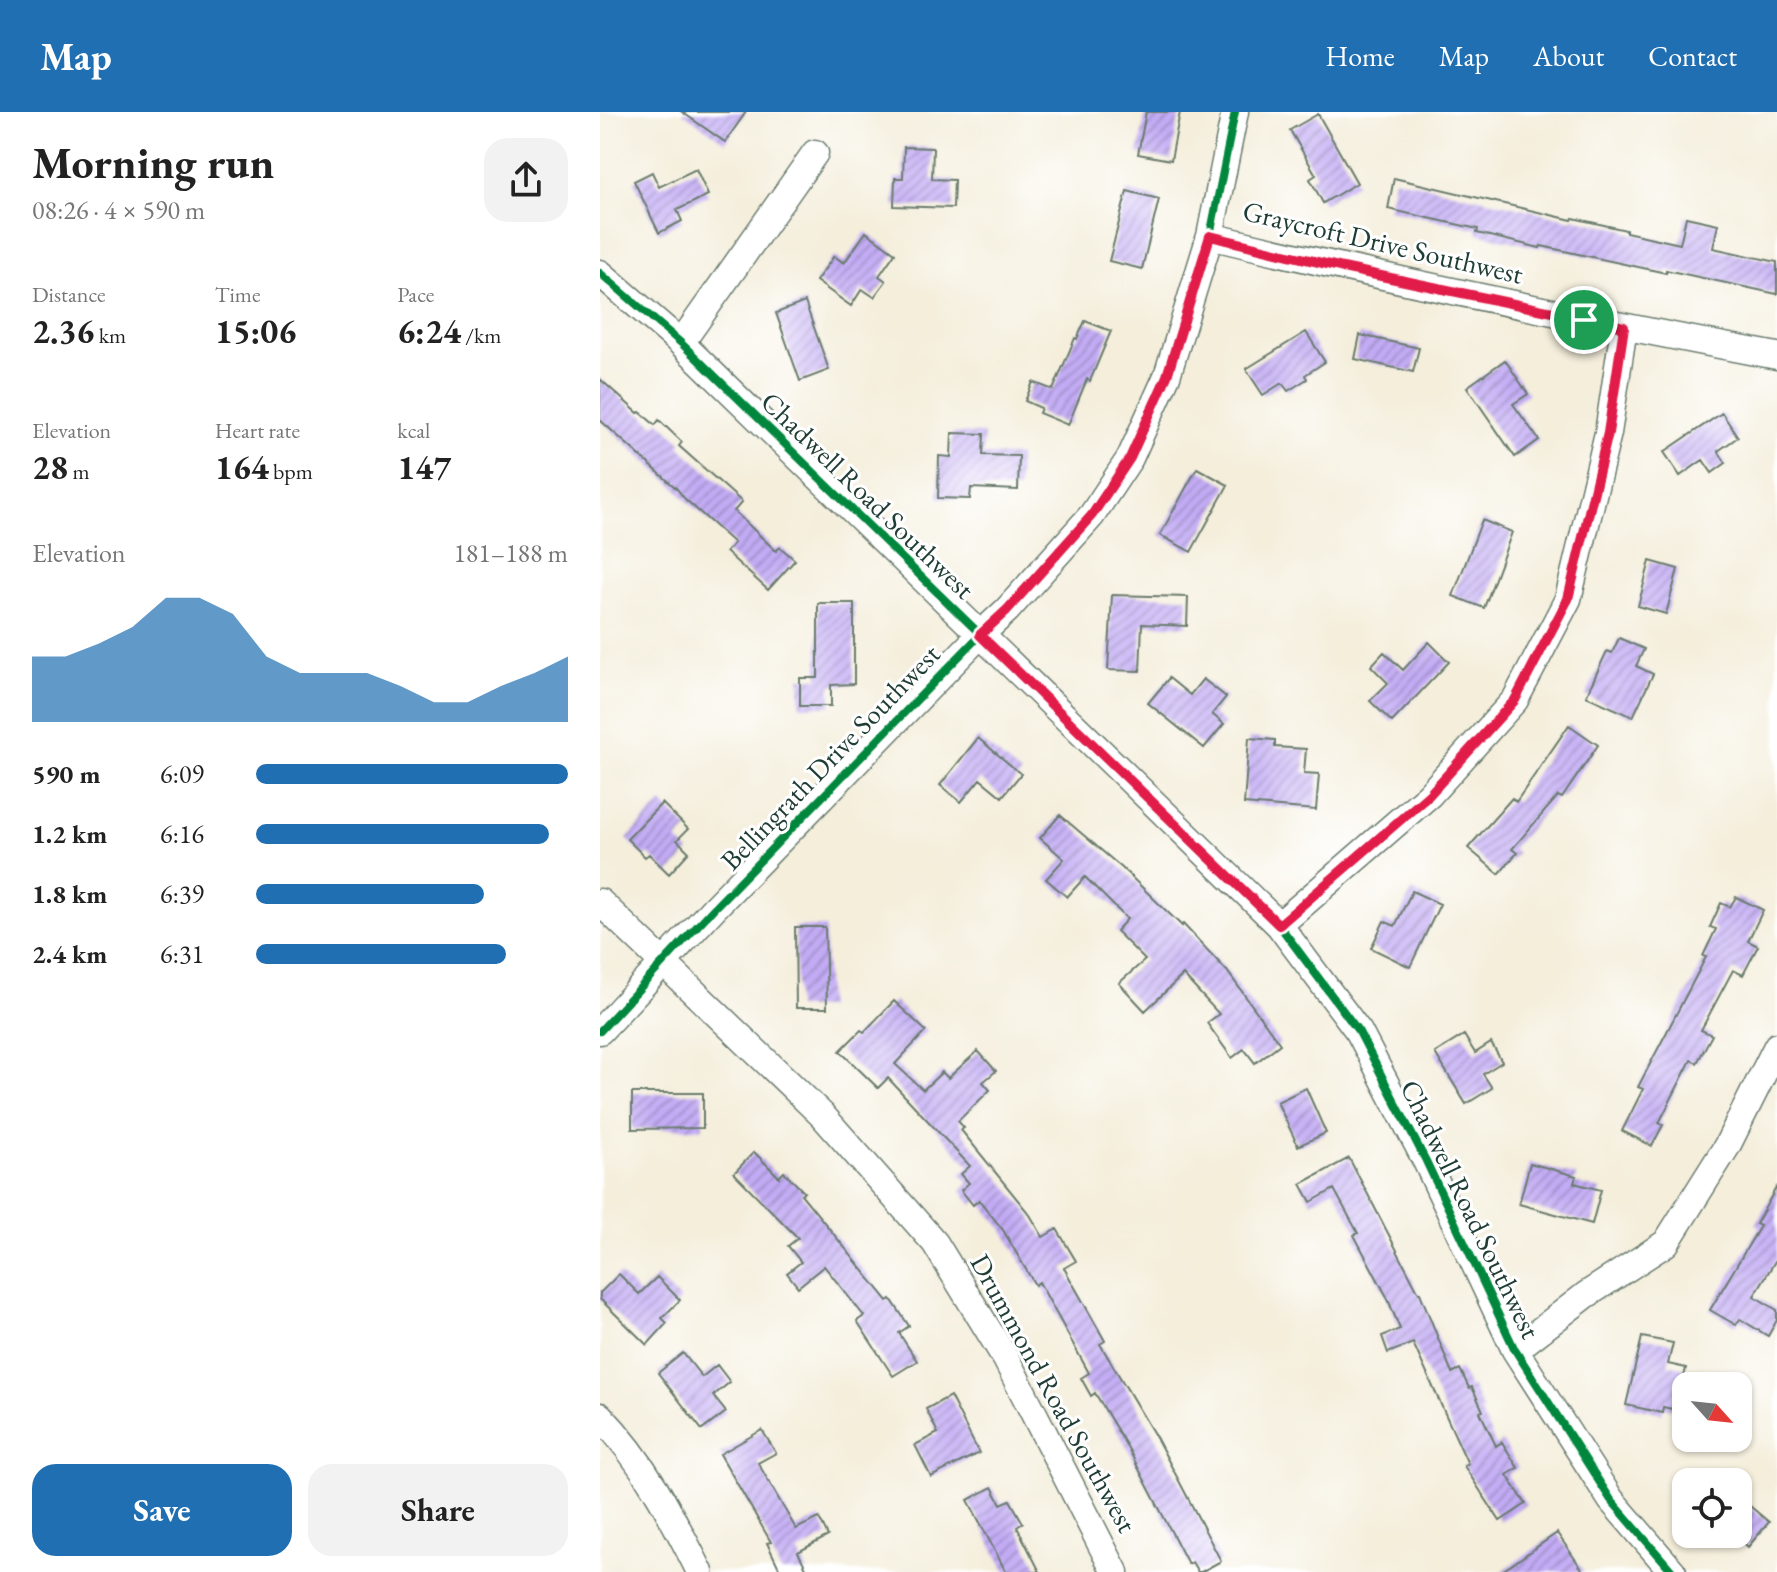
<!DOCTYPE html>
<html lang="en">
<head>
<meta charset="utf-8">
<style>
	body { margin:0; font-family:"EB Garamond",serif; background:#f2f2f2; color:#222; height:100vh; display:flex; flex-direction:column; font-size:30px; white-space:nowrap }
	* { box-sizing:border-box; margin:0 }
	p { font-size:26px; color:#767676 }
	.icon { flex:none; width:44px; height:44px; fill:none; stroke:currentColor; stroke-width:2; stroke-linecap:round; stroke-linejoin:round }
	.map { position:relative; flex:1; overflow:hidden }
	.panel { display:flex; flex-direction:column; background:#fff; width:600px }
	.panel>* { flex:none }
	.needle { width:52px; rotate:117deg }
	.buttons { position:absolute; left:1072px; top:1260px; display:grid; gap:16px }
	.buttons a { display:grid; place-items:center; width:80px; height:80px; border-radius:16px; background:#fff; box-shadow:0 2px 6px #0004; font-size:40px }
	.pin { position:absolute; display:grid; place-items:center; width:68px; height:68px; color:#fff; margin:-34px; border:4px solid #fff; border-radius:50%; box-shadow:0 2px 8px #0007 }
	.round { display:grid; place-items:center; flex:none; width:84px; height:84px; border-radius:24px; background:#f2f2f2 }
	.summary { display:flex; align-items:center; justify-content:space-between; height:136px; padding:0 32px }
	h1 { font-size:44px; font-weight:700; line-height:60px }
	.metrics { display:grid; grid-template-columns:repeat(3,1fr); gap:12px; height:136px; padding:8px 32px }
	.metrics div { display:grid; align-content:center }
	.metrics b { font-size:34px; font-weight:700 }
	.metrics small { font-size:22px; font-weight:400 }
	.metrics p { font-size:22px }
	.chart { height:224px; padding:16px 32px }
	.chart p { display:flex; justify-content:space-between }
	.chart svg { width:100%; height:144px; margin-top:8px; fill:#1f6fb2; opacity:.7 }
	.button { display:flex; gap:16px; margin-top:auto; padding:16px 32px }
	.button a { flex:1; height:92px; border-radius:24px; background:#1f6fb2; color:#fff; font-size:32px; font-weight:700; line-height:92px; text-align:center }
	.button a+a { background:#f2f2f2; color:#222 }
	ul { padding:0 32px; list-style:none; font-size:26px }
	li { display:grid; grid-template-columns:128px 96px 1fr; align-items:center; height:60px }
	li i { height:20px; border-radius:10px; background:#1f6fb2 }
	header { display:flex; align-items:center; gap:48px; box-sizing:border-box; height:112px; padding:0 40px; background:#1f6fb2; color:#fff }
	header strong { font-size:38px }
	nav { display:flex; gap:44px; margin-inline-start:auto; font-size:28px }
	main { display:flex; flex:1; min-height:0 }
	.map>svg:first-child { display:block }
	.building { fill:url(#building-hatch) }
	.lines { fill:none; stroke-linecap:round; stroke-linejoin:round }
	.minor-casing { stroke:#6a7b6e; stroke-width:29 }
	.minor { stroke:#fff; stroke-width:26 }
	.cycleway-casing { stroke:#fff; stroke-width:13 }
	.cycleway { stroke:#00873e; stroke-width:8 }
	.route-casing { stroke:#fff; stroke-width:16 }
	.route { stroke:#e11d48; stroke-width:10 }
	.labels { text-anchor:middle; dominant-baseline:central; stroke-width:6; stroke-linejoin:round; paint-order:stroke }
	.street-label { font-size:28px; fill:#1f3d34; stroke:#fff }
</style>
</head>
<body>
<header>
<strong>Map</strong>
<nav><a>Home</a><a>Map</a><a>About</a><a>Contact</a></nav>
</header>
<main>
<section class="panel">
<div class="summary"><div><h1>Morning run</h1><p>08:26 · 4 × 590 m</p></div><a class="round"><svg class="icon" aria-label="share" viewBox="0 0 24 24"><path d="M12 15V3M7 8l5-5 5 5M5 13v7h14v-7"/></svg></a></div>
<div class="metrics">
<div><p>Distance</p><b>2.36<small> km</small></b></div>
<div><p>Time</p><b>15:06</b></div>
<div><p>Pace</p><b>6:24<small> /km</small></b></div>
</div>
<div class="metrics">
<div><p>Elevation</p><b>28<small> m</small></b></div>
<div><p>Heart rate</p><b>164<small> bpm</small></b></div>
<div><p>kcal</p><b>147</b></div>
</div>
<div class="chart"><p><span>Elevation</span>181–188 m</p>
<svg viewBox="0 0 160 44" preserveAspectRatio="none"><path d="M0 44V24L10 24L20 20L30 15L40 6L50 6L60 11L70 24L80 29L90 29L100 29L110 33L120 38L130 38L140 33L150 29L160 24V44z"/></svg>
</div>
<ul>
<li><b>590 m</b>6:09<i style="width:100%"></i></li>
<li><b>1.2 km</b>6:16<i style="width:94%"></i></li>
<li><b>1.8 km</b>6:39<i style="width:73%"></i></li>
<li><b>2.4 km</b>6:31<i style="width:80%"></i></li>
</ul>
<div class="button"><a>Save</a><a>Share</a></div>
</section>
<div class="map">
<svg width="1177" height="1460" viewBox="0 0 1177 1460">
	<defs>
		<pattern id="building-hatch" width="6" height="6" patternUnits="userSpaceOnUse" patternTransform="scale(2)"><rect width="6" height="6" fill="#c3acf5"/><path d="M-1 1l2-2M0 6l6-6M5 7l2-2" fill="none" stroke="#9e8dc7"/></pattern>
	</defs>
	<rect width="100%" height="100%" fill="#fff"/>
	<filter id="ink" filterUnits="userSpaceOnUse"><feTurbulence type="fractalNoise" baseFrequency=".0125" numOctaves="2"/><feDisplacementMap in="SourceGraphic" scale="16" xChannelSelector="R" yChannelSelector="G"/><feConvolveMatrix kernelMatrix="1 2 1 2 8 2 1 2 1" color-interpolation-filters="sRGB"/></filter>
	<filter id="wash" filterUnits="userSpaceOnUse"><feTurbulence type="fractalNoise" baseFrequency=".006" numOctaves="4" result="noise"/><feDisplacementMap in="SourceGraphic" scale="32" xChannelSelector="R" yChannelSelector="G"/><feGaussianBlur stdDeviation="1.8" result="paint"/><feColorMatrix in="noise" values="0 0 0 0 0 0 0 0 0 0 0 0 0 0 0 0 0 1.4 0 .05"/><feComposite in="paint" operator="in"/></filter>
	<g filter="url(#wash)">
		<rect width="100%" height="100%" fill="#f4eedb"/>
		<g id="blocks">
			<path class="building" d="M82,0H146L125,30Z
				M546,0H580L571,48L538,42Z
				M718,2L757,71L723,91L710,67L716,63L690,18Z
				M304,35L333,36L332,67L354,68L353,96L294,94L295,66H303Z
				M96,57L108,83L77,98L82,109L59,121L34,69L52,60L59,75Z
				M794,66L972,108L973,106L1026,118V120L1080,132L1086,105L1118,112L1113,136L1177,150V182L1066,158V161L941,134L940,136L877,121L878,117L788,97Z
				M527,79L559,87L542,157L509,149Z
				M266,120L295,141L279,164L286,169L274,185L262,177L251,194L216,169L234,144L244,151Z
				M205,190L229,258L200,269L176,201Z
				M485,209L511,219L490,269L487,267L468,313L439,301L441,296L425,289L433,270L453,278L475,226L477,227Z
				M706,220L725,250L705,263L707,267L688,279L682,271L663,283L646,257Z
				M760,223L819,236L813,260L755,247Z
				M905,248L928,282L913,292L939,328L915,345L867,275Z
				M0,267L38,301L40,300L55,313L59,308L82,330L79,334L142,390L134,399L176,439L180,435L195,448L168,478L126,440L134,431L85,387L77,377L0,308Z
				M1122,301L1138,325L1118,339L1126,351L1112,361L1103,348L1080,364L1064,340Z
				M352,321L384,322L383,343L419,344L418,378L371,376L370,387L338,386L339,344L351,345Z
				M597,356L628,373L591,440L560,423Z
				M882,408L912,420L884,496L853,484Z
				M1050,449L1078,457L1066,502L1038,494Z
				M512,483L588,485L587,514L542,512L540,559L508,558Z
				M218,491H254V572L231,573V594H200V566H218Z
				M1019,526L1044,537L1036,554L1053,562L1033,605L986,584L1007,539L1012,541Z
				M829,530L849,550L792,610L770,589L788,571L771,554L784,540L803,558Z
				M569,566L590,583L603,567L626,585L612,602L624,612L604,636L548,591Z
				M969,613L998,633L962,686L958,684L912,737L917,741L899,762L868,736L912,686L916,690Z
				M378,626L421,662L402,685L380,667L361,690L340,673Z
				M649,626L675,628V635L706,637L704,661L719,662L716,698L644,692Z
				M62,691L88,717L77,728L89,740L69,762L49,742L45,745L27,727Z
				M460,703L522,756L582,814L583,812L627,859L680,932L655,951L644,937L632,946L607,911L619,902L583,863L545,899L519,871L545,848L516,819L527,807L485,765L467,785L446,767L464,747L440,726Z
				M812,779L840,792L810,855L771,836L784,809L795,814Z
				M1136,785L1163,798L1148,829L1158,834L1143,863L1133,858L1101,918L1112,923L1097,951L1091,948L1059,1011L1063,1013L1052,1034L1022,1019L1043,977L1038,975L1106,845L1103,844L1116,817L1110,815L1121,791L1130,795Z
				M195,815H225L227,896H196Z
				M294,889L326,919L295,952L323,978L342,960L348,966L378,939L396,959L383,970L390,978L358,1009L364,1016L361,1018L430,1103L443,1125L457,1117L476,1149L464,1156L505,1229L500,1232L557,1327L621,1449L601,1460H598L592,1450L588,1452L529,1338L495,1281L491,1284L481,1266L489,1261L439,1170L435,1173L403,1118L379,1088L373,1093L361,1078L369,1071L361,1062L370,1054L288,966L278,976L240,939L261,918L264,920Z
				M864,923L875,941L891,931L902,950L883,962L892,976L866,992L835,941Z
				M706,976L726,1021L698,1034L677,990Z
				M32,981H103V1016L32,1017Z
				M154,1040L179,1065L184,1060L204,1080L201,1082L288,1189L291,1187L309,1214L299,1221L317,1249L293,1264L257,1209L264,1204L224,1154L198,1175L187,1161L201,1150L188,1134L198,1126L134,1061Z
				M749,1046L819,1181H820L852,1261L860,1257L869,1276L872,1275L883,1299L880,1300L896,1334L902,1330L918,1356L907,1363L926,1392L900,1409L864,1354L868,1352L813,1231L788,1241L782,1224L800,1217L787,1185L754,1123L758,1121L734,1077L711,1090L701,1072Z
				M930,1051L976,1064L974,1071L1001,1078L992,1112L919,1092Z
				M1177,1074V1146L1154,1184L1177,1198V1208L1168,1224L1140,1207L1136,1213L1110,1198L1160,1114L1156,1112Z
				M19,1162L39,1182L57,1165L80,1188L62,1206L67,1211L47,1233L0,1187V1181Z
				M1042,1225L1073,1231L1068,1252L1086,1256L1077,1298L1063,1295L1062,1301L1026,1293Z
				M83,1241L102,1265L117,1253L130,1270L113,1284L126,1300L102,1318L58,1261Z
				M350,1284L379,1341L331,1365L315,1333L338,1321L326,1297Z
				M162,1318L176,1341L158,1351L196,1417L219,1406L228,1424L198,1440L208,1460H181L167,1431L171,1430L120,1342Z
				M392,1375L401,1392L410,1388L423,1411L417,1415L440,1460H406L368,1388Z
				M1138,1384L1169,1410L1148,1435L1138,1426Z
				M957,1421L984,1460H901Z"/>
		</g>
	</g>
	<g filter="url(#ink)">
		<use href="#blocks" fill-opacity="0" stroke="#6a7b6e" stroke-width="2"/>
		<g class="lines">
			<defs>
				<path id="minor" d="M610,124C798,170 987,208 1177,244
					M0,161L81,231L679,813L759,920L826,1049L915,1238L1011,1388L1073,1460
					M81,231L215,41
					M0,790L223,1004L335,1131L406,1247L515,1460
					M679,813L829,683L915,588L968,487L1008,321L1024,215
					M0,919L114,796L380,523L407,498L492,403L530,346L567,264L610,124L635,0
					M915,1238L986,1183L1066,1131L1127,1034L1177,934
					M0,1304C44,1349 72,1404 100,1460"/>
			</defs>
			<use href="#minor" class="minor-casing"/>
			<use href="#minor" class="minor"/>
			<defs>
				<path id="cycleway" d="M0,161L81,231L679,813L759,920L826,1049L915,1238L1011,1388L1073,1460
					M0,919L114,796L380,523L407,498L492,403L530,346L567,264L610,124L635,0"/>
			</defs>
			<use href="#cycleway" class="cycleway-casing"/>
			<use href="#cycleway" class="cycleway"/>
		</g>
	</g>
	<g class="lines" filter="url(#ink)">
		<defs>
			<path id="route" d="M610,124L743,156L1024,215L1008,321L968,487L915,588L829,683L679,813L380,523L407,498L492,403L530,346L567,264Z"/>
		</defs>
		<use href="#route" class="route-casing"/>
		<use href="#route" class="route"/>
	</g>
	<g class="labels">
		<g class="street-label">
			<text transform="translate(783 130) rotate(13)">Graycroft Drive Southwest</text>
			<text transform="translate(268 383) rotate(44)">Chadwell Road Southwest</text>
			<text transform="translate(230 645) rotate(-46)">Bellingrath Drive Southwest</text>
			<text transform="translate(871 1097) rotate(64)">Chadwell Road Southwest</text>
			<text transform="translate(454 1281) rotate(61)">Drummond Road Southwest</text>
		</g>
	</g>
</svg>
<div class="buttons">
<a><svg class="needle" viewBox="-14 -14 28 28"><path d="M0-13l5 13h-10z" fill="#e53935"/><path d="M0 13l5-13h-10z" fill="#767676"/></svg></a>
<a><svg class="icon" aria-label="locate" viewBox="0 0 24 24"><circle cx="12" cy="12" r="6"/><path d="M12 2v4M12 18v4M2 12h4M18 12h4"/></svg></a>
</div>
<div class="pin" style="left:984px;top:208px;background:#1e9e55"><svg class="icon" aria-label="arrive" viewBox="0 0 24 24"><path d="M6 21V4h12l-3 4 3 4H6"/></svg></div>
</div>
</main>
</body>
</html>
